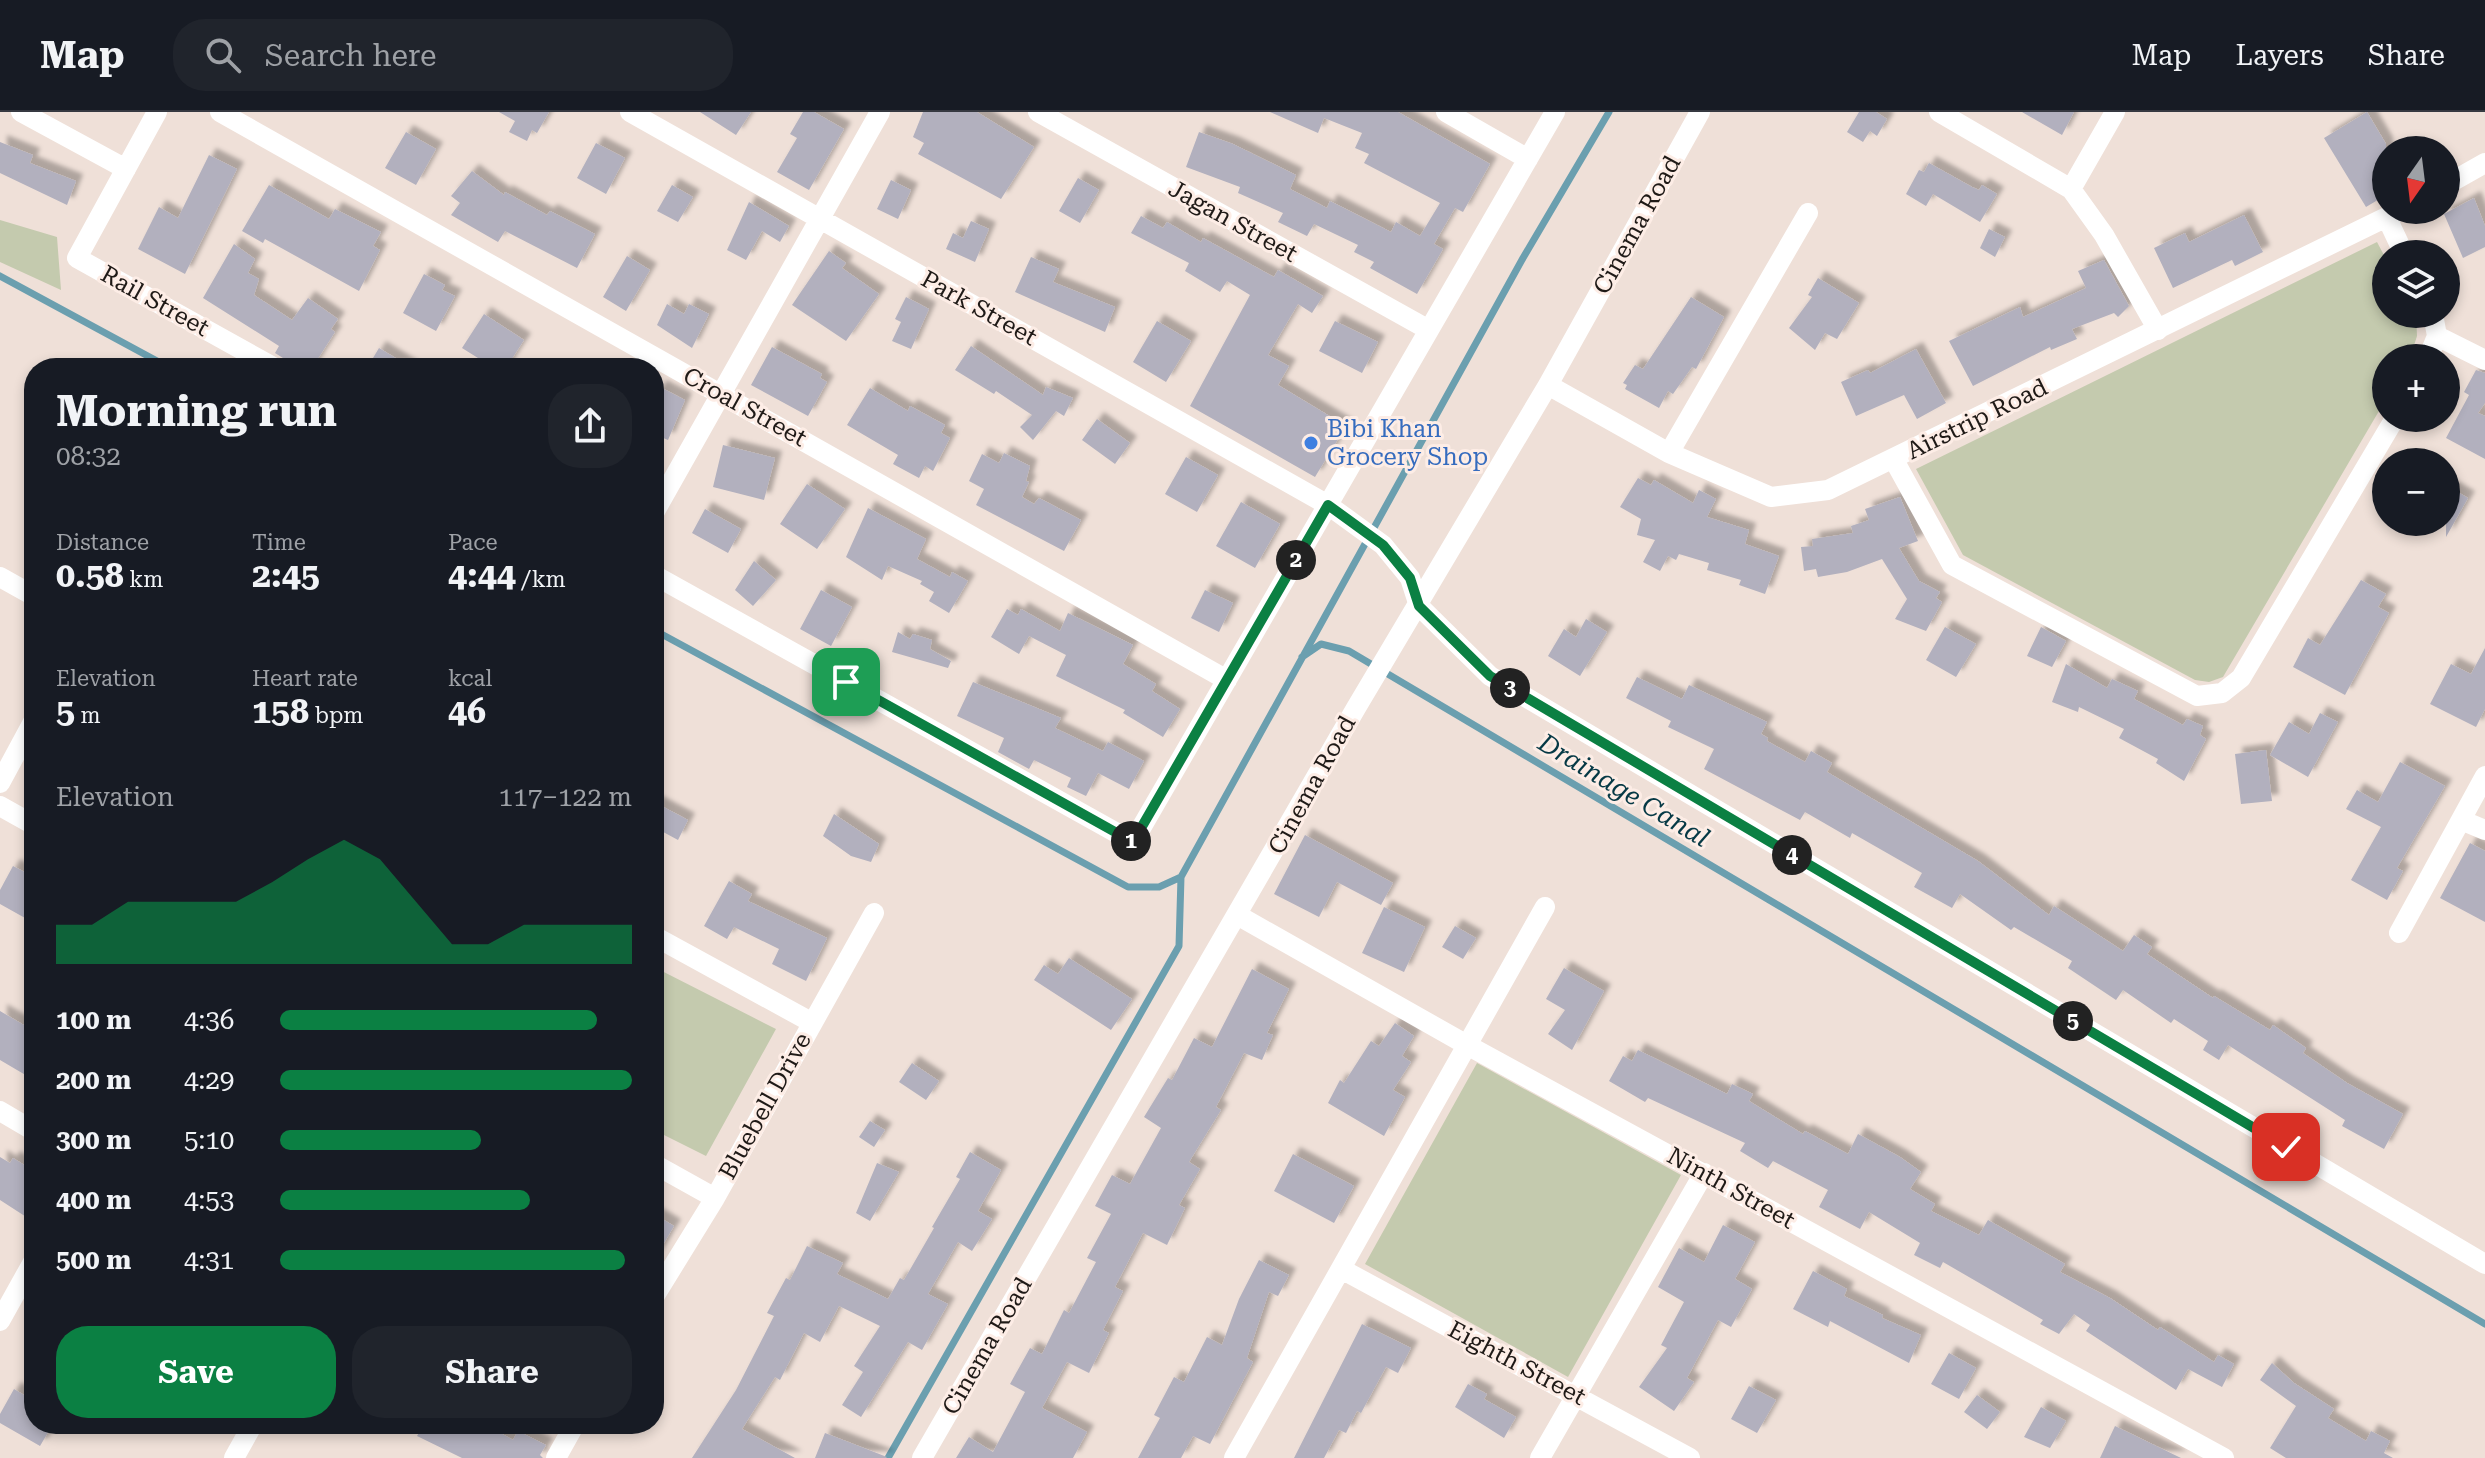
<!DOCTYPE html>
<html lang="en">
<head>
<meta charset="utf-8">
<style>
	body { margin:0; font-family:"Roboto Serif",serif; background:#20242c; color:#f1f3f6; height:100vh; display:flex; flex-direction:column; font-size:30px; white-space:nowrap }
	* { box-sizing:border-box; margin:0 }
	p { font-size:26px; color:#9ea1a6 }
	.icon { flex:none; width:44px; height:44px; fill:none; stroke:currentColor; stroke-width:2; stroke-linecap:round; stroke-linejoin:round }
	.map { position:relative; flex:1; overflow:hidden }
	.sheet { position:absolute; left:24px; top:246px; width:640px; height:1076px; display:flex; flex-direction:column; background:#171b24; border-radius:32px; box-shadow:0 4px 12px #0003 }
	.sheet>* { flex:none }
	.needle { width:52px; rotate:194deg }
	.tools { position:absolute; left:2372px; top:24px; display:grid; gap:16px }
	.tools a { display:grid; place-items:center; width:88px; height:88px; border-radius:50%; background:#171b24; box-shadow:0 4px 12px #0003; font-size:40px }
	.pin { position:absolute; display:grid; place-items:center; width:68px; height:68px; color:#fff; margin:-34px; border-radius:16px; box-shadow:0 4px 12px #0006 }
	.km { position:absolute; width:40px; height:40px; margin:-20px; border-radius:50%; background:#222; color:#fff; font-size:22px; line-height:40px; text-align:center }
	.round { display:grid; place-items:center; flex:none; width:84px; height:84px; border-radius:32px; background:#20242c }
	.overview { display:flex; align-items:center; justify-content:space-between; height:136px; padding:0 32px }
	h1 { font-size:44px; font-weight:700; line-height:60px }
	.metrics { display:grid; grid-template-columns:repeat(3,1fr); gap:12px; height:136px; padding:8px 32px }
	.metrics div { display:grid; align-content:center }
	.metrics b { font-size:34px; font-weight:700 }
	.metrics small { font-size:22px; font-weight:400 }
	.metrics p { font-size:22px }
	.chart { height:224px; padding:16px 32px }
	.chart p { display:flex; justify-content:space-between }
	.chart svg { width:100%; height:144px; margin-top:8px; fill:#0b8043; opacity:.7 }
	.action { display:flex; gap:16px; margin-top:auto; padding:16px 32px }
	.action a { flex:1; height:92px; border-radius:32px; background:#0b8043; color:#fff; font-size:32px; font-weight:700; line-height:92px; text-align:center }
	.action a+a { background:#20242c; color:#f1f3f6 }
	ul { padding:0 32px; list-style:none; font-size:26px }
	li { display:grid; grid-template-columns:128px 96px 1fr; align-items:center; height:60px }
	li i { height:20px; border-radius:10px; background:#0b8043 }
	header { display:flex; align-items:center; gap:48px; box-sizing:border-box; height:112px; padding:0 40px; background:#171b24; border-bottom:2px solid #363941 }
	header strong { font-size:38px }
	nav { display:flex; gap:44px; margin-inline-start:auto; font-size:28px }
	.search { width:560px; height:72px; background:#20242c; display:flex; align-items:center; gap:20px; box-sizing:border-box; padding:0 28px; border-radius:32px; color:#9ea1a6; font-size:30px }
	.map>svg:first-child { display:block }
	.green { fill:#c4caae }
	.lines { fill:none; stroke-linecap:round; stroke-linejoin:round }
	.stream { stroke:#6b9faf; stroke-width:7 }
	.building { fill:#b2b0be; filter:url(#shadow) }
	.street { stroke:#fff; stroke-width:20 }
	.route-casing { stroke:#fff; stroke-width:16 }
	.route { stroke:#0b8043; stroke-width:10 }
	.shop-dot { fill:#3f7fe0; stroke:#fdede6; stroke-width:3 }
	.labels { text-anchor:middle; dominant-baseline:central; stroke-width:6; stroke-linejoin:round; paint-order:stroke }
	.street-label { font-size:24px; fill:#1f1a17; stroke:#fdede6 }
	.shop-label { font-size:24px; fill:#366cbe; stroke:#fdede6; text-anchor:start }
	.water-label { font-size:26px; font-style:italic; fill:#063945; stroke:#fdede6 }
</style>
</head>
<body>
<header>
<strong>Map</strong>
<div class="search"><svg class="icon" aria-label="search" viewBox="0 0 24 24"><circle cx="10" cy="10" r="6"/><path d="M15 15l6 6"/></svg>Search here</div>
<nav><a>Map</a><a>Layers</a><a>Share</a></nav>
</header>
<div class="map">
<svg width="2485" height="1346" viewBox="0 0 2485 1346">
	<defs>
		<filter id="shadow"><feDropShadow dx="7" dy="-7" stdDeviation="2" flood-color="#0004"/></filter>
	</defs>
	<rect width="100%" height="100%" fill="#efe0d8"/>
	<path class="green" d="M0,108L57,125L61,178L0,150Z
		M2377,130L2386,147V202H2416L2417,224L2410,246H2386V287L2223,565L2209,570L2195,568L1963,443L1916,357Z
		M654,855L776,917L706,1044L654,1018Z
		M1477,951L1681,1063L1568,1265L1365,1152Z"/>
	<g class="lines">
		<path class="stream" d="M0,164L170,256
			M654,518L1128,775H1159L1181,765L1523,146L1609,0
			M1302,545L1321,532L1349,539L2485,1212
			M888,1346L1179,834L1181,765"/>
	</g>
	<path class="building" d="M499,0H549L537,21L532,18L527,29L509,20L515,9Z
		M700,0H751L736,23Z
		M803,0H814L844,17L809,78L777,60L797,26L790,22Z
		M923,0H977L1034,35L1001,87L918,42L924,31L913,25Z
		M1270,0H1398L1490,52L1463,100L1455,96L1434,132L1443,137L1417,182L1370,156L1374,150L1354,140L1358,133L1314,112L1307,124L1278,110L1283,101L1238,81L1240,75L1186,55L1199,20L1233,32L1296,63L1290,77L1327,96L1330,89L1391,120L1396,110L1420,124L1440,91L1364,51L1369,42L1355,36L1362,21L1324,6L1318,21Z
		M1859,0H1876L1887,7L1877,24L1870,19L1863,30L1847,20Z
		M2022,0H2074L2062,23Z
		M2367,0L2386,32V83L2366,95L2324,26Z
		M406,20L436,37L416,73L385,56Z
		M0,30L33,43L30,51L76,69L67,93L0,61Z
		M596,31L625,46L606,82L577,66Z
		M209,43L237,57L185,162L138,137L159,95L178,106Z
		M1929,51L1972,75L1979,78L1982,73L1997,82L1980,110L1933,82L1926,94L1906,82L1919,58L1924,60Z
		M472,59L504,83L505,80L547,103L550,99L595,122L577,156L505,119L498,130L451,103L460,91L451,84Z
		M1078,66L1099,78L1080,111L1059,99Z
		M891,68L911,78L898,107L877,97Z
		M269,73L329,107L335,97L381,120L373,134L380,138L359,179L265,127L263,131L242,119Z
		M672,73L693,85L678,110L657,99Z
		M2474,86L2485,114V135L2463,146L2444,102Z
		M749,90L789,114L780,130L762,119L746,148L727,138Z
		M2244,103L2263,140L2235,154L2232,148L2173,176L2154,136L2185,121L2189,130Z
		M1141,104L1163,116L1167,110L1201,130L1203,126L1274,165L1278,158L1323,184L1312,201L1298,192L1268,243L1289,254L1278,273L1346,314L1315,365L1190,294L1250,183L1227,169L1220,180L1185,159L1189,151L1131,121Z
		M971,109L989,117L975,150L946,137L953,121L963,126Z
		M1989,117L2005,125L1995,145L1980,136Z
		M234,132L255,147L248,161L259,167L254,183L292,208L308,186L338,207L331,217L335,220L312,256H299L275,241L279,234L203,186Z
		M829,139L846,151L842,156L879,182L846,229L792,193Z
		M627,144L650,158L626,199L603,185Z
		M1031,145L1059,157L1053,170L1115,195L1105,220L1015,180Z
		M2104,148L2129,194L2118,205L2114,201L2072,217L2077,227L2051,238L2050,235L1973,274L1949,229L2020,195L2023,205L2086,176L2078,159Z
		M424,162L445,173L442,178L455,184L436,219L403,201Z
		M1818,166L1859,191L1837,227L1825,221L1815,238L1789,216L1812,185L1808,183Z
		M906,185L929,197L911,237L892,229L901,210L895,207Z
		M1691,185L1724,205L1696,257L1692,255L1673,282L1668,279L1659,296L1625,277L1627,273L1623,271L1635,253L1643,257Z
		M667,192L684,202L689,192L709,202L692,236L657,213Z
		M484,202L524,228L506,256H494L462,236Z
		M1157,209L1191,229L1166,270L1133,250Z
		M1335,209L1378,230L1362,261L1319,239Z
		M971,234L1043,283L1046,275L1073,286L1064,304L1056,299L1033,328L1020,315L1032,303L996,279L994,282L955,258Z
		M772,235L822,262L820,266L827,270L808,304L751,273Z
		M379,236L412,256H367Z
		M1916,237L1946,291L1917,307L1904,283L1856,304L1841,270L1868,258L1870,261Z
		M2476,258L2485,261V291L2478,301L2485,304V347L2446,326L2469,283L2464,280Z
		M660,275L685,288L668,328L654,322V285Z
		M870,276L908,299L910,294L945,313L941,321L950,326L933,359L925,354L919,366L893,352L898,343L847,313Z
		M1097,307L1130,331L1115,352L1082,328Z
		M723,333L775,346L764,388L713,375Z
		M1004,341L1030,354L1026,369L1029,370L1022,385L1034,392L1039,386L1081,408L1064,439L976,393L984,377L969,369L982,342L999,351Z
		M1186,345L1218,363L1197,400L1165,382Z
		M1638,366L1651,373L1654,368L1693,391L1699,378L1716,387L1707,405L1749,418L1745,432L1779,444L1765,482L1739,473L1741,468L1707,458L1709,451L1679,442L1676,448L1668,444L1660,459L1643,450L1655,428L1637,423L1641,407L1620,395Z
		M807,372L845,397L817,437L780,412Z
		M2446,373L2468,386L2446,425Z
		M1900,385L1918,429L1899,436L1919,469L1940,480L1936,486L1942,490L1926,519L1895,507L1907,487L1882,447L1847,460L1818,465L1816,457L1804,459L1801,435L1813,434L1812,427L1853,421L1851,414L1869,408L1865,397Z
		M1241,390L1280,412L1255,456L1216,434Z
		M868,396L926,427L917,447L950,465L952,460L968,469L949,501L929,489L934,480L920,472L922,469L888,454L882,468L846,445Z
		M705,397L741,417L728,441L692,421Z
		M754,449L776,468L753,494L735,478Z
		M2361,468L2386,482L2378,495L2389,501L2345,583L2293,555L2308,526L2320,533Z
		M821,478L852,495L831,534L800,517Z
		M1205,478L1233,491L1219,520L1191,506Z
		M1007,497L1018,503L1021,497L1060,519L1068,501L1133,533L1123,552L1156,572L1152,579L1180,597L1163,625L1123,601L1125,598L1056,564L1066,543L1029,524L1019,542L991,525Z
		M1586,507L1607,520L1580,564L1548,544L1564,517L1576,525Z
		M1945,515L1976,532L1956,565L1926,548Z
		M2041,515L2066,529L2052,555L2027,544Z
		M898,520L910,527L913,522L932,528L930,537L951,549L948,556L892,540Z
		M2485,536V597L2476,615L2430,592L2451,552L2471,562Z
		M2066,552L2107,576L2112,567L2138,579L2134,587L2183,613L2187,607L2203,614L2200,623L2206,627L2184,669L2156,651L2158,647L2119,626L2124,617L2079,595L2078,600L2052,590Z
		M1637,565L1682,587L1689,573L1767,610L1761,622L1768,626L1767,629L1805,650L1811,639L1832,651L1827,660L1978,749L2049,803L2054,794L2123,839L2134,823L2152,835L2147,842L2213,886L2214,884L2270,918L2273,913L2306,936L2303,941L2347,971L2403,1002L2384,1037L2342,1014L2345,1008L2228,933L2219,948L2203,938L2208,929L2174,907L2171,911L2123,878L2116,888L2068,856L2072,849L2014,815L2011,818L1960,782L1952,796L1914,775L1922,761L1852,721L1850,726L1805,700L1800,708L1704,657L1714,637L1668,615L1671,609L1626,586Z
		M973,570L1061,606L1055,616L1103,639L1108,630L1144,649L1129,677L1098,661L1086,684L1067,675L1071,666L1034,648L1029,657L998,640L1004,626L957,604Z
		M2320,601L2338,610L2308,665L2270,643L2289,610L2309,622Z
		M2266,638L2272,689L2241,692L2235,642Z
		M2400,650L2445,674L2397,756L2403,759L2387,788L2351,768L2381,715L2346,697L2357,678L2378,690Z
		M654,690L688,708L678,728L654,715Z
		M834,702L879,732L871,750L851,744L823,724Z
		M1305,723L1393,771L1381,793L1337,770L1319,805L1274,782Z
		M2470,731L2485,739V810L2440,786Z
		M13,754L34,765V811L0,792V778Z
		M729,769L752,782L748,789L827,826L806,869L772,852L779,837L734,815L727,827L704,814Z
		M1384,795L1425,815L1404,860L1362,841Z
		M1455,814L1476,826L1463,847L1442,835Z
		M1069,846L1132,887L1111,918L1034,868L1044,853L1058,862Z
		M1564,856L1604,879L1572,938L1548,922L1565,898L1546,887Z
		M1252,857L1289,877L1267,921L1273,923L1262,948L1244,941L1216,995L1221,998L1189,1050L1200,1057L1179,1093L1185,1096L1167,1133L1143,1121L1115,1175L1123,1179L1103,1218L1109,1221L1089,1261L1067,1250L1042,1296L1087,1320L1073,1346H956L969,1325L993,1340L1025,1280L1010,1272L1030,1236L1042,1242L1064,1198L1069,1201L1096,1150L1087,1146L1111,1102L1095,1094L1112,1063L1130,1072L1161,1016L1144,1005L1168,966L1172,968L1194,926L1212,935Z
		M0,899L34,919V968L0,948Z
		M1395,911L1414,924L1402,944L1411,950L1393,978L1405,985L1384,1024L1328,991L1340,968L1344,971L1371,929L1379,934Z
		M1638,938L1727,982L1732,972L1753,982L1749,989L1803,1022L1805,1019L1848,1042L1858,1022L1900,1045L1921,1060L1910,1077L1935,1092L1931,1099L1979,1123L1988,1108L2065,1152L2060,1160L2110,1186L2158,1218L2160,1215L2214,1250L2218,1243L2234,1252L2222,1275L2188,1257L2176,1278L2086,1219L2090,1213L2074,1202L2059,1222L2040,1212L2043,1208L1943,1150L1940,1156L1914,1143L1920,1131L1869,1100L1860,1117L1819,1095L1828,1078L1773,1049L1768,1056L1740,1039L1745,1031L1648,986L1645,990L1609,969L1623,944L1632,949Z
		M912,951L939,969L926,988L899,970Z
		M870,1009L885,1018L874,1035L859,1025Z
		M970,1040L1001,1058L978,1099L992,1107L972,1139L958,1130L928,1182L948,1192L922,1238L908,1230L861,1305L842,1293L863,1260L854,1254L880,1214L839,1194L820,1230L804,1221L780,1268L775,1265L742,1317L795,1346H692L736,1278L774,1204L767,1201L786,1166L790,1168L807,1134L843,1151L837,1162L888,1187L900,1166L904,1168L934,1116L932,1115L960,1067L956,1065Z
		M1293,1042L1354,1074L1334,1111L1274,1079Z
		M0,1045L10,1051L13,1046L34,1059V1110L0,1088Z
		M877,1051L899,1060L870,1109L856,1101Z
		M654,1102L674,1114L654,1148Z
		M1723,1113L1755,1130L1735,1167L1752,1177L1731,1215L1718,1208L1687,1266L1694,1270L1674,1299L1639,1275L1667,1236L1661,1233L1684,1190L1658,1175L1679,1136L1704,1150Z
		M1259,1148L1289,1163L1278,1184L1269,1180L1247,1246L1253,1250L1210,1332L1193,1324L1181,1346H1138L1160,1306L1154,1303L1174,1265L1184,1270L1207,1225L1222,1233L1239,1187Z
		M1813,1159L1847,1177L1844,1184L1883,1203L1882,1206L1921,1223L1909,1251L1830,1209L1828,1215L1793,1197Z
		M1362,1212L1411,1236L1398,1261L1386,1255L1361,1301L1357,1299L1346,1321L1339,1318L1324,1346H1294Z
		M1949,1241L1976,1256L1959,1287L1931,1272Z
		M2272,1251L2294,1271L2334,1297L2328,1306L2366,1329L2371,1319L2390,1329L2384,1341L2393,1346H2286L2270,1336L2296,1294L2260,1268Z
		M1468,1272L1487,1282L1484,1287L1516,1305L1504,1326L1455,1295Z
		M1749,1274L1776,1288L1757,1321L1731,1307Z
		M14,1277L34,1289V1312H53L40,1334L0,1311V1302Z
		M1977,1283L2000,1300L1987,1317L1964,1300Z
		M2041,1295L2066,1309L2050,1336L2024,1325Z
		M424,1312H484L513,1328L518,1319L546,1333L540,1343L543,1346H462L417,1324Z
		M2115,1314L2181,1346H2100Z
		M825,1321L887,1345L886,1346H815Z"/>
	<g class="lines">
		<path class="street" d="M21,0L126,57
			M157,0L77,146L275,256
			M220,0L1227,568
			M630,0L1328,393L1383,433L1410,466L1419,494L1490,564L2485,1152
			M1038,0L1429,218
			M1446,0L1528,47
			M1939,0L2071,77L2104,123L2158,218
			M2446,73L2485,51
			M2071,77L2115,0
			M2387,106L2404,142
			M2437,224L2485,248
			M2428,246L2437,224L2433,202
			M1548,273L1669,341L1771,385L1828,378L2401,98
			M1669,341L1808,101
			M1894,348L1952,453L2197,584L2222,581L2241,566L2395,306
			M654,401L880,0
			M654,463L1133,730L1555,0
			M0,465L34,484
			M0,671L34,608
			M0,694L34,713
			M2461,708L2485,718
			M1239,804L1467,933L2224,1346
			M2399,821L2485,664
			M654,824L811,910
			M0,999L34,1019
			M654,1052L715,1086
			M1343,1158L1690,1346
			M654,1185L715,1086L874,801
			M0,1209L34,1148
			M234,1346L253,1312
			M556,1346L575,1312
			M922,1346L1356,596L1548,273L1700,0
			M1234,1346L1545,795
			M1540,1346L1704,1061"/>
	</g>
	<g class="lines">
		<defs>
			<path id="route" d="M846,570L1133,730L1328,393L1383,433L1410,466L1419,494L1490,564L2286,1035"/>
		</defs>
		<use href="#route" class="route-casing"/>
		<use href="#route" class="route"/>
	</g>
	<circle class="shop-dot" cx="1311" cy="331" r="8"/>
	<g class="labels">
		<g class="street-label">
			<text transform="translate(1233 109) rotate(29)">Jagan Street</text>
			<text transform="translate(1637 113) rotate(-61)">Cinema Road</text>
			<text transform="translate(155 189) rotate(29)">Rail Street</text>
			<text transform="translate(979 196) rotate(29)">Park Street</text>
			<text transform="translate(745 295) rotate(29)">Croal Street</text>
			<text transform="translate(1977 307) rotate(-26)">Airstrip Road</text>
			<text transform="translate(1312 673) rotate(-61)">Cinema Road</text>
			<text transform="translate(765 994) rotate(-61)">Bluebell Drive</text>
			<text transform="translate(1731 1076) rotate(29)">Ninth Street</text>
			<text transform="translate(987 1234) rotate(-60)">Cinema Road</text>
			<text transform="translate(1517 1251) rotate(28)">Eighth Street</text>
		</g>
		<g class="shop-label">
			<text x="1327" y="317">Bibi Khan<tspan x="1327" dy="28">Grocery Shop</tspan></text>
		</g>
		<g class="water-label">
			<text transform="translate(1624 678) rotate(31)">Drainage Canal</text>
		</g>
	</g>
</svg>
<div class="tools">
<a><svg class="needle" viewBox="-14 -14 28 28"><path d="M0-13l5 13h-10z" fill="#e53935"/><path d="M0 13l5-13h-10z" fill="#9ea1a6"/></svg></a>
<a><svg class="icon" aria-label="layers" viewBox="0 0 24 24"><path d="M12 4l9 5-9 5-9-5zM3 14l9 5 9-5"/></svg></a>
<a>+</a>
<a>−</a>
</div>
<div class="pin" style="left:846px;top:570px;background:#1e9e55"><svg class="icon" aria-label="arrive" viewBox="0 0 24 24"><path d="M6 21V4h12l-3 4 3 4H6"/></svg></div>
<div class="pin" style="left:2286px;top:1035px;background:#d93025"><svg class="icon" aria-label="check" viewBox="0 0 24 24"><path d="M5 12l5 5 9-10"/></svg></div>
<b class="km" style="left:1131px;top:729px">1</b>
<b class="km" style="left:1296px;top:448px">2</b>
<b class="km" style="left:1510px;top:576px">3</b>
<b class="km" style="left:1792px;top:743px">4</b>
<b class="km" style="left:2073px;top:909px">5</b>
<section class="sheet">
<div class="overview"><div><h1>Morning run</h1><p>08:32</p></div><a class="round"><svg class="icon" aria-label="share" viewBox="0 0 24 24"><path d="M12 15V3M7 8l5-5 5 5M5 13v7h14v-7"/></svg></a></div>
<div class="metrics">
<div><p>Distance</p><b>0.58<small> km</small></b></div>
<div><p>Time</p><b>2:45</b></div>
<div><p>Pace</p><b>4:44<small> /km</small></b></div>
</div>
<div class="metrics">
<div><p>Elevation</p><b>5<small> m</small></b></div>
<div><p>Heart rate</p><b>158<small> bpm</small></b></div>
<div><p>kcal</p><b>46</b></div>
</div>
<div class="chart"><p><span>Elevation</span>117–122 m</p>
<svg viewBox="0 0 160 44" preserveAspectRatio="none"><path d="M0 44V32L10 32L20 25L30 25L40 25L50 25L60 19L70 12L80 6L90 12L100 25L110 38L120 38L130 32L140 32L150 32L160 32V44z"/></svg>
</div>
<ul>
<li><b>100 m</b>4:36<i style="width:90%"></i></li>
<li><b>200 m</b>4:29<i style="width:100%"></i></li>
<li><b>300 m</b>5:10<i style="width:57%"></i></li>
<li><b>400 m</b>4:53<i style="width:71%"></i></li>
<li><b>500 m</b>4:31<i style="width:98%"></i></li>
</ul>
<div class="action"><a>Save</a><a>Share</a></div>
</section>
</div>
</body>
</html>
